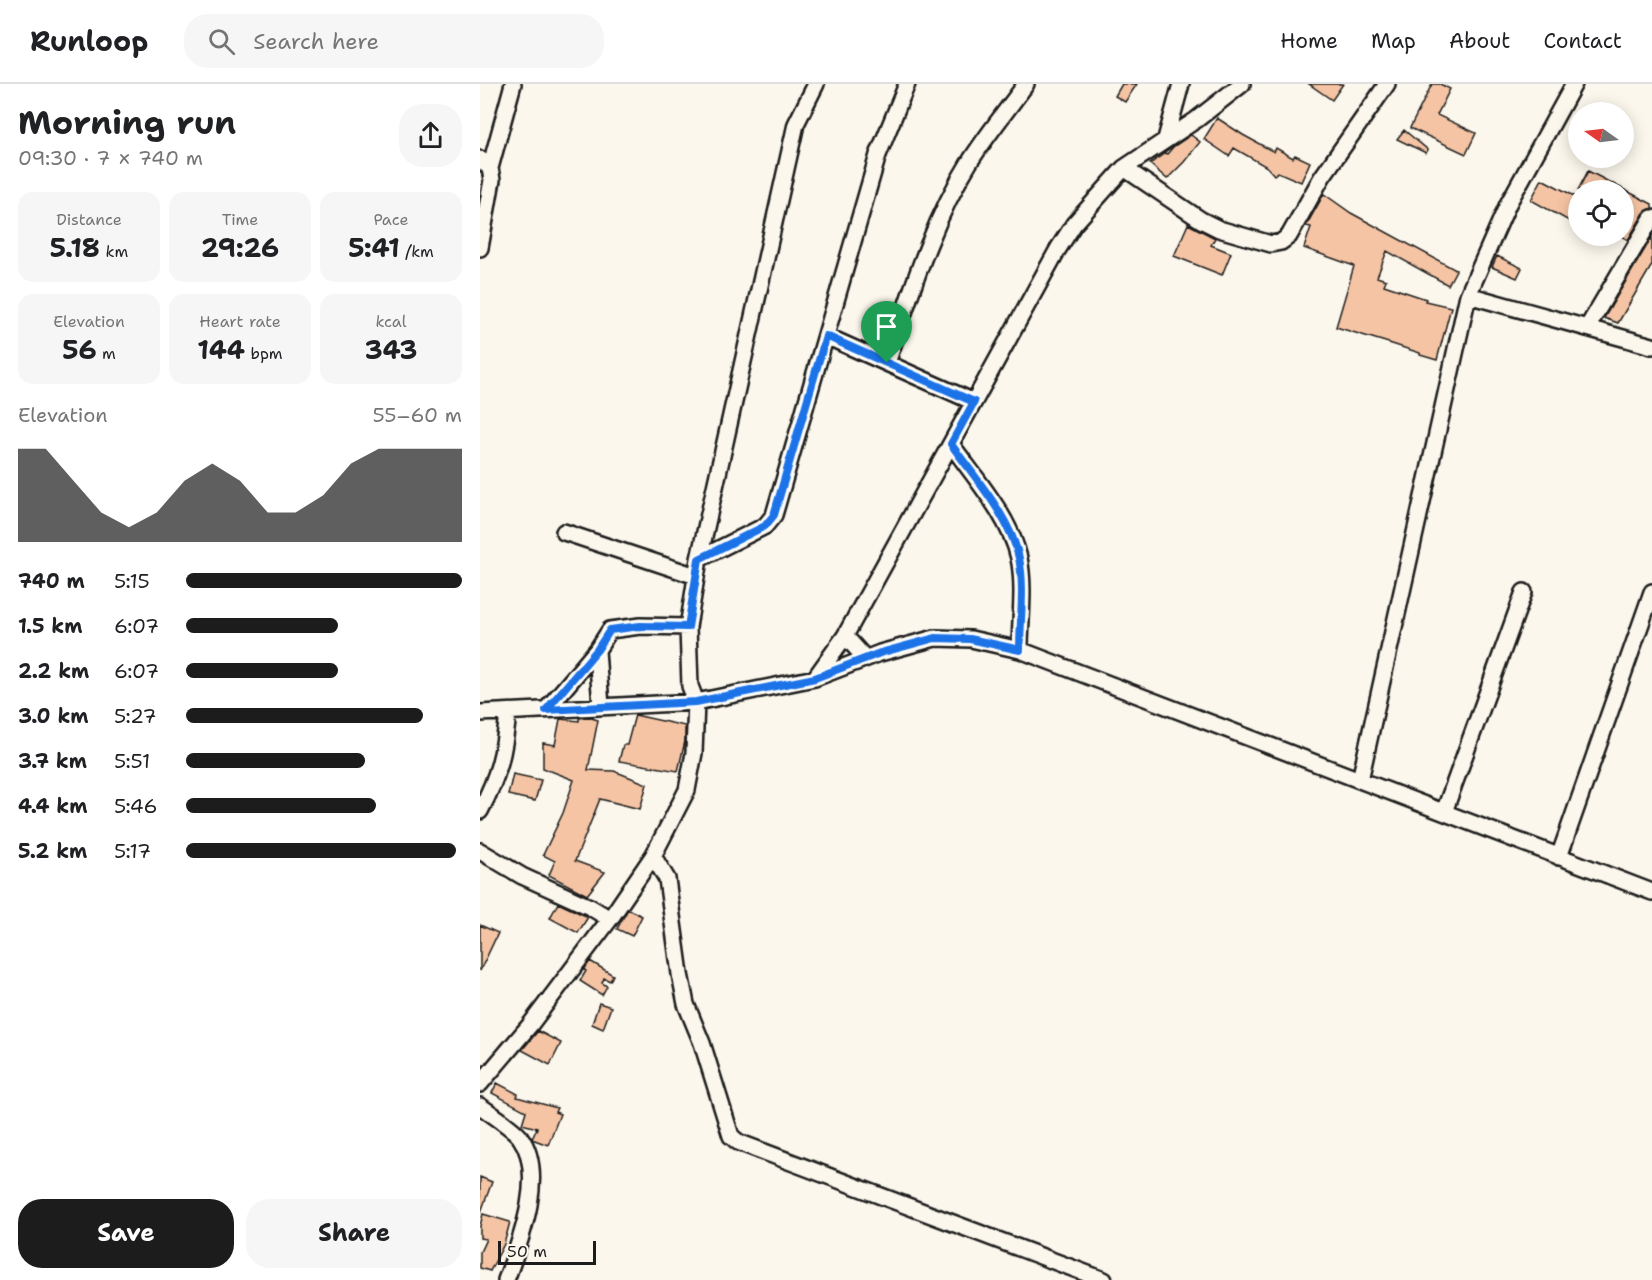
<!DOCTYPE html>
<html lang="en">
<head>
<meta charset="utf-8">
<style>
	body { margin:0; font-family:"Shantell Sans",sans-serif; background:#f6f6f6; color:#202124; height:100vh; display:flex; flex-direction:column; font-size:22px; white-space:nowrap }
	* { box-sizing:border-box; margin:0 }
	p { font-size:20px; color:#757577 }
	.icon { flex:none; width:33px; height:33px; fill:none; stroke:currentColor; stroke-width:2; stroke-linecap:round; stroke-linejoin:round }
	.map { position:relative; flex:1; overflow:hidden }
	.drawer { display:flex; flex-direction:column; background:#fff; width:480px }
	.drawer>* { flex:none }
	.needle { width:39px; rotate:284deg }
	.tools { position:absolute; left:1088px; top:18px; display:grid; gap:12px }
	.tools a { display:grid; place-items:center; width:66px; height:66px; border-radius:50%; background:#fff; box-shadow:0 3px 15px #0003; font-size:30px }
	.scale { position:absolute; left:18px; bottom:15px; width:98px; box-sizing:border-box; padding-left:6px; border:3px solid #1c1c1c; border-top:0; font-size:16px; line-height:21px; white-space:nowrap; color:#1c1c1c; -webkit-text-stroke:4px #fbf7ec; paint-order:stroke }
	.pin { position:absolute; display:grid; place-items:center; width:51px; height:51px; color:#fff; margin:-62px -26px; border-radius:50% 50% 50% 0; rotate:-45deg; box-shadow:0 0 6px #0007 }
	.pin .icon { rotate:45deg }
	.round { display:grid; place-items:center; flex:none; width:63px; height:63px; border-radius:24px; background:#f6f6f6 }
	.headline { display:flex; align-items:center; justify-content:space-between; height:102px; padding:0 18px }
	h1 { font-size:33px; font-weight:700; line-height:45px }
	.metrics { display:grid; grid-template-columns:repeat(3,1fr); gap:9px; height:102px; padding:6px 18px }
	.metrics div { display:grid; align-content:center; border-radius:15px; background:#f6f6f6; text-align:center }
	.metrics b { font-size:26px; font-weight:700 }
	.metrics small { font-size:16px; font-weight:400 }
	.metrics p { font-size:16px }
	.chart { height:168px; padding:12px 18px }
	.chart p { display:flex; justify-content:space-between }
	.chart svg { width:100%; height:108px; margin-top:6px; fill:#1c1c1c; opacity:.7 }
	.button { display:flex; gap:12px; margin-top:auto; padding:12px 18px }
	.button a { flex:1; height:69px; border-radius:24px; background:#1c1c1c; color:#fff; font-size:24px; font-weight:700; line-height:69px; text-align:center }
	.button a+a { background:#f6f6f6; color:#202124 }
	ul { padding:0 18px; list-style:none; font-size:20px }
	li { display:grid; grid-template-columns:96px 72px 1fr; align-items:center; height:45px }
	li i { height:15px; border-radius:8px; background:#1c1c1c }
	header { display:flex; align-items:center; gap:36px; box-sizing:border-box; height:84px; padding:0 30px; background:#fff; border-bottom:2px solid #e0e0e0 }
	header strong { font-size:28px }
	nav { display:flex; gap:33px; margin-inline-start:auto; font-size:21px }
	.search { width:420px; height:54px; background:#f6f6f6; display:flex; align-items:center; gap:15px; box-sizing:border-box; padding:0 21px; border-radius:24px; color:#757577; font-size:22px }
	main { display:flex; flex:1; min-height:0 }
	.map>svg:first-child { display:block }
	.building { fill:#f5c4a4; stroke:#1c1c1c; stroke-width:1.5 }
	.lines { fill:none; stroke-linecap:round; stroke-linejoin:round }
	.minor-casing { stroke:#1c1c1c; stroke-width:20 }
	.minor { stroke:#fbf7ec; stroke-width:15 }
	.route-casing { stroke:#fff; stroke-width:12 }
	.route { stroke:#1a73e8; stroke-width:8 }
</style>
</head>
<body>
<header>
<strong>Runloop</strong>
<div class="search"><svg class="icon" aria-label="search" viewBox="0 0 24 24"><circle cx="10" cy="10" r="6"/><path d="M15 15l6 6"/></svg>Search here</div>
<nav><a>Home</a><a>Map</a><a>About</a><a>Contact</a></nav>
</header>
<main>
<section class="drawer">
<div class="headline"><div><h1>Morning run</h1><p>09:30 · 7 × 740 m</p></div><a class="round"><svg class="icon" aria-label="share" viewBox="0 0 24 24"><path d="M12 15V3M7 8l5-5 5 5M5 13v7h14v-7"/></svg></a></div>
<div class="metrics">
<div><p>Distance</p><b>5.18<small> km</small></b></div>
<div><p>Time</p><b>29:26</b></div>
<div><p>Pace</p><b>5:41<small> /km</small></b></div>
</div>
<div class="metrics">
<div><p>Elevation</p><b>56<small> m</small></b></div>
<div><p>Heart rate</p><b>144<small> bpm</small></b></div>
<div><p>kcal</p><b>343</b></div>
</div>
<div class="chart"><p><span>Elevation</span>55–60 m</p>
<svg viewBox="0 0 160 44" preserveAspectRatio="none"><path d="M0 44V6L10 6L20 19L30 32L40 38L50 32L60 19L70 12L80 19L90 32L100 32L110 25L120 12L130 6L140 6L150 6L160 6V44z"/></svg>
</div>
<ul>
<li><b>740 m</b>5:15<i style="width:100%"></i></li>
<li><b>1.5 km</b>6:07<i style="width:55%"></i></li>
<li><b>2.2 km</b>6:07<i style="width:55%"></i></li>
<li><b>3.0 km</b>5:27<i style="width:86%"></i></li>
<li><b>3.7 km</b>5:51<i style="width:65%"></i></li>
<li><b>4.4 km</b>5:46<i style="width:69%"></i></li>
<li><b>5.2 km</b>5:17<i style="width:98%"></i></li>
</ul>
<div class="button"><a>Save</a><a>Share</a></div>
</section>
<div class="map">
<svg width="1172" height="1196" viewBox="0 0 1172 1196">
	<rect width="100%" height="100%" fill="#fbf7ec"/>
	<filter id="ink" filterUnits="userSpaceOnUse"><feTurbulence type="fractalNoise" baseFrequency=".0167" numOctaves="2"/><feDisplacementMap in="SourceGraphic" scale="12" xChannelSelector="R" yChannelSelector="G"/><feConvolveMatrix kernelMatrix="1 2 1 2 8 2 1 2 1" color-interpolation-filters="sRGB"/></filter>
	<g filter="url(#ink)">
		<path class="building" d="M642,0H657L645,18L635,12Z
			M829,0H863L852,16Z
			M952,0H960L970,5L957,31L996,49L986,70L930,44Z
			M737,34L763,51L794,68L796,64L813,74L815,71L830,78L821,98L798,88L794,91L787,83L754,64L749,72L724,55Z
			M924,46L948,66L946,69L917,55Z
			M711,51L720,58L704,78L687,95L670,80L685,69L687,70L693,63Z
			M1108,87L1172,120V124L1164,129L1148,156L1143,153V106H1098Z
			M1062,95L1098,114V142L1051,116Z
			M844,110L871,129L976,186L968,201L907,167L897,193L906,196L904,201L946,215L945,217L971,223L957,276L940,271V269L912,260L856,243L874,182L824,164L831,143L826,142Z
			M708,140L735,154L731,161L751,169L742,191L694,172Z
			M1172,153V181L1138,239L1124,234Z
			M1017,172L1042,184L1037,194L1012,183Z
			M155,631L205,642V657L198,687L139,677L143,661H147Z
			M108,633L118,636L108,686L134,687L167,700L160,725L120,715L95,777L125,788L107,811L69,791L75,777L63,771L83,729L94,696L63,684V659L75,661L80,635L99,637V634Z
			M33,690L61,696L55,717L28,711Z
			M78,819L108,833L98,849L70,834Z
			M148,825L162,832L152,852L137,845Z
			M0,841L18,849L0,887Z
			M110,877L133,891L130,897L124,894L122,899L127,902L122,911L100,897L106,887L104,886Z
			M119,919L131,923L123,945L112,940Z
			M58,947L81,959L70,981L42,966Z
			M17,999L38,1010L37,1013L77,1024L75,1028L80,1030L68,1061L52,1055L57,1044L42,1040L46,1027L12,1009Z
			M0,1093L12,1098L1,1128H0Z
			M3,1130L30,1138L24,1160L10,1187L0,1184V1168L6,1155L0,1154V1142Z"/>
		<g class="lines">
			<defs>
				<path id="minor" d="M686,55L701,0
					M0,75L10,84L12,96L0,164
					M10,84L33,0
					M644,84L721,136L739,145L791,160L801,158L809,152L842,93L907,0
					M988,211L1172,262
					M1107,244L1172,134
					M346,252L494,318
					M407,279C430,212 451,140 489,79C506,52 527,26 546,0
					M471,360C495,394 530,433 539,474C545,503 540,536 540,566
					M84,448L216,492
					M219,475L285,442L294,431L398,71L427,0
					M365,552L385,574
					M117,566L121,623
					M335,594L365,552L578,165L594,140L644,84L716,36L762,0
					M66,626L117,566L130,546L160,542L208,543
					M0,629L216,618L335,594L400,569L455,554L491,555L540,566L1172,808
					M880,696L988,211L1028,120L1094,0
					M0,727C19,691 24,669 28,629
					M964,728L1044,508
					M0,767L42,792L110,823L130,835
					M173,772L187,795L200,890L206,920L222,959L251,1052L258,1058L624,1196
					M1079,773L1172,508
					M0,1000L50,941L130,835L173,772L207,706L214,669L216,618L210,602L208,543L219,475L316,40L336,0
					M0,1022C10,1029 33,1044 40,1053C67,1090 40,1158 26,1196"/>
			</defs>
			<use href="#minor" class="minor-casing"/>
			<use href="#minor" class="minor"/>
		</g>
	</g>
	<g class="lines" filter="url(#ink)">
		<defs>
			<path id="route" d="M346,252L494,318L471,360C495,394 530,433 539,474C545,503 540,536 540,566L490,555L455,554L400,569L335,594L216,618L66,626L117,566L130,546L160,542L208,543L219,475L285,442L294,431Z"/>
		</defs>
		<use href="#route" class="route-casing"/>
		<use href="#route" class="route"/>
	</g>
</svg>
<div class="tools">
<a><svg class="needle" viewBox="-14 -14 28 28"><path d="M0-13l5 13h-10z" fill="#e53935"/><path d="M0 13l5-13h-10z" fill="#757577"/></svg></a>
<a><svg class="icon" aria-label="locate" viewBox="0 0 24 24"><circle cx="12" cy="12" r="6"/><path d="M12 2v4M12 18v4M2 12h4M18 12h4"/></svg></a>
</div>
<div class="scale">50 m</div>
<div class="pin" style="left:407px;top:279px;background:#1e9e55"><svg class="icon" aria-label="arrive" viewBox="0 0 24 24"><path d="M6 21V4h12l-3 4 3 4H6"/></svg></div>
</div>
</main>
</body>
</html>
